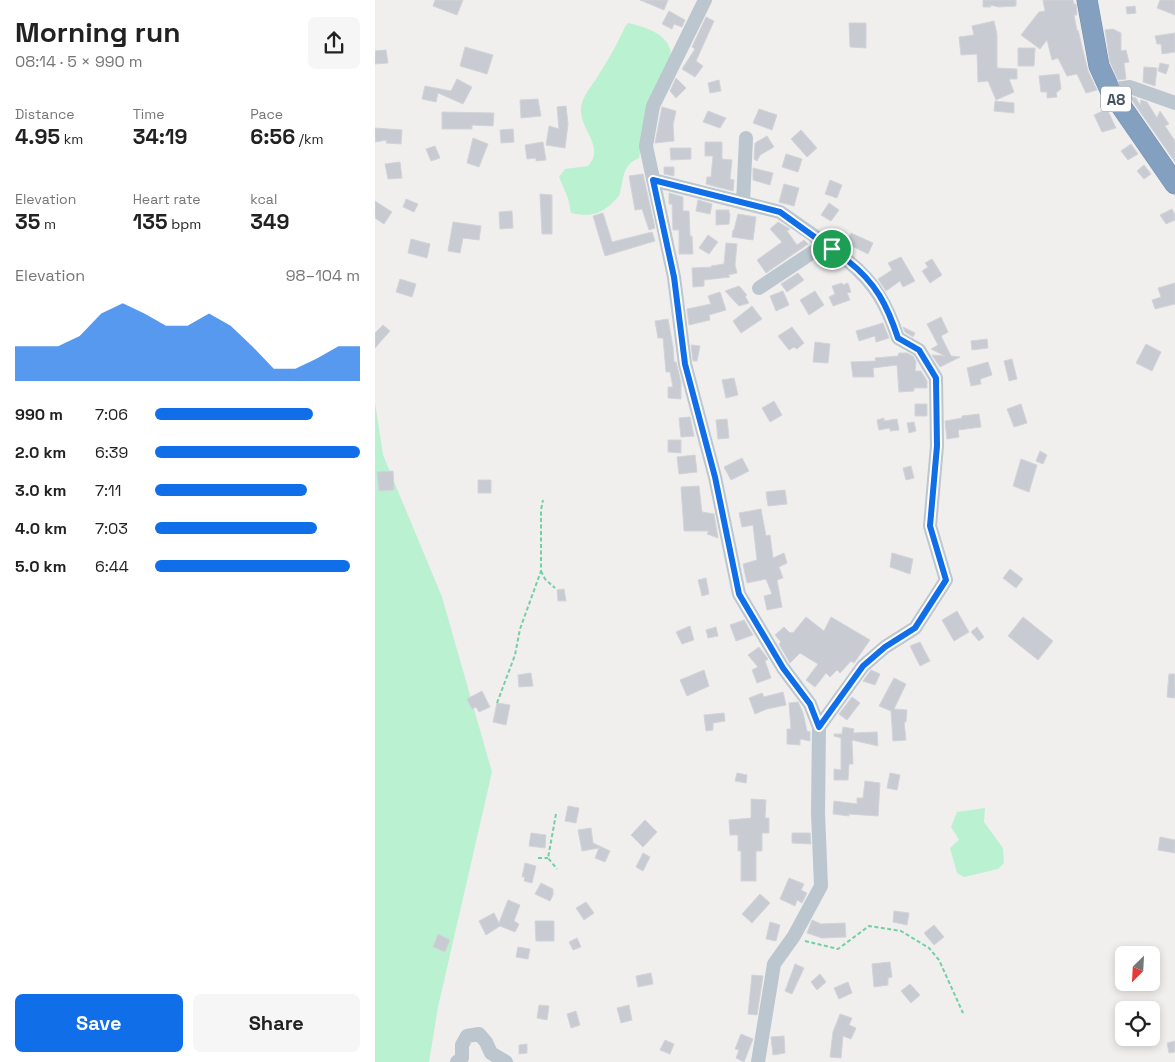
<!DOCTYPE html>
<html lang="en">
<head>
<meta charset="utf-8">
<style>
	body { margin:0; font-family:"Space Grotesk",sans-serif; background:#f6f6f6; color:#222; height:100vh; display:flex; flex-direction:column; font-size:19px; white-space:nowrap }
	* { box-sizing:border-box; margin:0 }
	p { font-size:16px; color:#767676 }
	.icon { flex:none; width:28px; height:28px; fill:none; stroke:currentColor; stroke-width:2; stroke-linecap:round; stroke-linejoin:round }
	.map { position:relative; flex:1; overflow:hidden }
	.panel { display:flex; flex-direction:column; background:#fff; width:375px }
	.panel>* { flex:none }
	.needle { width:32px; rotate:204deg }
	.tools { position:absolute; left:740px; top:946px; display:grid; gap:10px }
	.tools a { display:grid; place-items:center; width:45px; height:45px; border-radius:8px; background:#fff; box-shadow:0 2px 8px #0003; font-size:25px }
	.pin { position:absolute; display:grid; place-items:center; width:42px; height:42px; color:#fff; margin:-21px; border:2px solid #fff; border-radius:50%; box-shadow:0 1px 5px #0007 }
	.round { display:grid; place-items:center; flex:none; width:52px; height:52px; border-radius:8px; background:#f6f6f6 }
	.summary { display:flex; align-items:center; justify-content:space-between; height:85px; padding:0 15px }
	h1 { font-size:28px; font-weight:600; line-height:38px }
	.metrics { display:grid; grid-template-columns:repeat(3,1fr); gap:8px; height:85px; padding:5px 15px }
	.metrics div { display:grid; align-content:center }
	.metrics b { font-size:21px; font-weight:600 }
	.metrics small { font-size:14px; font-weight:400 }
	.metrics p { font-size:14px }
	.chart { height:140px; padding:10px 15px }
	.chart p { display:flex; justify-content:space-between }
	.chart svg { width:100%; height:90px; margin-top:5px; fill:#106ee9; opacity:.7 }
	.primary-button { display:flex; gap:10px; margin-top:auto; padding:10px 15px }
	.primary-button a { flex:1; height:58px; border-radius:8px; background:#106ee9; color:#fff; font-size:20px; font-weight:600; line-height:58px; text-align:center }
	.primary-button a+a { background:#f6f6f6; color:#222 }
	ul { padding:0 15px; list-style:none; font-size:16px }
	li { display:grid; grid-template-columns:80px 60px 1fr; align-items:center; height:38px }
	li i { height:12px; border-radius:6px; background:#106ee9 }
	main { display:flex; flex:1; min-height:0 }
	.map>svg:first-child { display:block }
	.green { fill:#baf1d0 }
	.building { fill:#c8cbd1; stroke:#d2d4da }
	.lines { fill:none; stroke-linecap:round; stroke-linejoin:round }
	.highway-casing { stroke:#6f8bac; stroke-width:21 }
	.path { stroke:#71d1a2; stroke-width:2; stroke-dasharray:4 2.5; stroke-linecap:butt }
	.minor { stroke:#bcc6ce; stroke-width:14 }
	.highway { stroke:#84a0c0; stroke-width:20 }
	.route-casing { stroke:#fff; stroke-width:10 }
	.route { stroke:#106ee9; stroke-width:6 }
	.labels { text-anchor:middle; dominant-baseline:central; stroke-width:5; stroke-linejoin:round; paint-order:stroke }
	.shield { fill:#fff; stroke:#7e868e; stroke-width:1 }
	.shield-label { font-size:15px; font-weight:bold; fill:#46525d }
</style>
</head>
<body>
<main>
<section class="panel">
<div class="summary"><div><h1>Morning run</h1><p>08:14 · 5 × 990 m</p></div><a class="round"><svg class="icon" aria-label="share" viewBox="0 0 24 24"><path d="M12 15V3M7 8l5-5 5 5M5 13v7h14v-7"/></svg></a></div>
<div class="metrics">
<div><p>Distance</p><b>4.95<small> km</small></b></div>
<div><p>Time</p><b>34:19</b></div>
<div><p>Pace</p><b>6:56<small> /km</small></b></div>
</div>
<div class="metrics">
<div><p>Elevation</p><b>35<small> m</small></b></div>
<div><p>Heart rate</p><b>135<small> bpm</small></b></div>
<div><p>kcal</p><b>349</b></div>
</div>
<div class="chart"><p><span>Elevation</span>98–104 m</p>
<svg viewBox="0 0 160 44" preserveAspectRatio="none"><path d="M0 44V27L10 27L20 27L30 22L40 11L50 6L60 11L70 17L80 17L90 11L100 17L110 27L120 38L130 38L140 33L150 27L160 27V44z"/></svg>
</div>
<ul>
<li><b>990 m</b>7:06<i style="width:77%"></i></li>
<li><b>2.0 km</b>6:39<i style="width:100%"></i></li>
<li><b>3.0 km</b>7:11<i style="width:74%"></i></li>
<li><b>4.0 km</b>7:03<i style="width:79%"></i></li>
<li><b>5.0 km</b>6:44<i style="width:95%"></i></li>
</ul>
<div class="primary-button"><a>Save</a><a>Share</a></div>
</section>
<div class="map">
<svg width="800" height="1062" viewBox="0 0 800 1062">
	<rect width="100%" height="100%" fill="#f1eeee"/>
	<path class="green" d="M253,23C270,27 292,33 296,52L267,141L264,158C247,165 249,178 245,193C244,197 241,199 238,202C226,215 213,217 196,213L193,198L184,177L190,169L213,166C230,147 207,132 206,112C205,97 219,84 226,71C235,57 243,42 250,27Z
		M0,402L8,455L67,597L117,772L63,1007L54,1062H0Z
		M610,808L609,822L628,848L629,863L623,869L589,877L582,873L575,848L584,840L576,827L582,812Z"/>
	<path class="building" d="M60,0H88L82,15L58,6Z
		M265,0H293L289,10Z
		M608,0H641V6L624,7L615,5L616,7H608Z
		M668,0H698L699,4H701L702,15H699L702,31L703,30L713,71L722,90L711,93L702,74L692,76L683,58L677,60L672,40L665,49L646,35L664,12L670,11Z
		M785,0H800V15L782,8Z
		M760,6L761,13L752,14L751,7Z
		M294,11L310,20L307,27L299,24L297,29L287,24Z
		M331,17L339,21L321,61L328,66L320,77L307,69L320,49L317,47Z
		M619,21L622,34V68L642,69V79H634L639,92L621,100L613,81L603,82L602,54L586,55L584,37L599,35L597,26Z
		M474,23H491V48L475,47Z
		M738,29L746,33V51L751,50L754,62L749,63L751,79L743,80L735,62L730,30Z
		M800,33V52L787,54L786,44H782L780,36Z
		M90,47L118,55L112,74L85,66Z
		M643,48H660L659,66H643Z
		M11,50L13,63L0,64V51Z
		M785,63L794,65L791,74L783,71Z
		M769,67L782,68L780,86L768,82Z
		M684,74L686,89L681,93L682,97L672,98V92H666L664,76Z
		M301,78L311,88L301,98L295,91Z
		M82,79L97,87L88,104L63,93L61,102L47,99L50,86L76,91Z
		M344,80L346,91L335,93L333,83Z
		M754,96L761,98L765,105L766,100L772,102L782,118L785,111L794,124L790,126L800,141V162Z
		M163,99L166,116L146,118L145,100Z
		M620,101L639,103V113L619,111Z
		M191,106L193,124L190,148L171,145L174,126L184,129L182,107Z
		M287,107L301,111L298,125L299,141L280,143Z
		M384,109L402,115L397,130L378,123Z
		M732,109L741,128L727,132L719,115Z
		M333,111L351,118L345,128L328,122Z
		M67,112L119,113L118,126L97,125V129H67Z
		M0,128L27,130L26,144L11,143L12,140L0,142Z
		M138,129L139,142L126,143L125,130Z
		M426,130L442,148L432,157L416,139Z
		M392,136L399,147L385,155L382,161L379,159L380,143Z
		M98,138L113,144L104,167L92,163Z
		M168,142L171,160L161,161V158L152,159L150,145Z
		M330,142H347V159L357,160L355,179L359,180L358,191L331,184L332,177H336L338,156H330Z
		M756,144L763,154L753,160L746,151Z
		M60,146L65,158L56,161L51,149Z
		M295,148H316V159L296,160Z
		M411,154L427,159L423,172L407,167Z
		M25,162L27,178L13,179L10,164Z
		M769,165L776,174L769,179L762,171Z
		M289,167H299V176L289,174Z
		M378,168L398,173L395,185L378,180Z
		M268,174L280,228L274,230L267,209L260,210L254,176Z
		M455,180L467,185L462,198L450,194Z
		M409,184L424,188L419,206L404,202Z
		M294,193L308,197V211H314L315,236H317L318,254H304V230H298L297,204H294Z
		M165,194L177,195V234H167Z
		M31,199L43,204L39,212L28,207Z
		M323,200L337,204L335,214L321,211Z
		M0,201L17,212L9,224L0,218Z
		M454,203L464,210L456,221L446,215Z
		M797,209L800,215V220L791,224L785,215Z
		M341,210H354V213L355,214L354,224L341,225Z
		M137,211L138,228L125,229L124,212Z
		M228,213L237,242L277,232L280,241L230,256L218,216Z
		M363,214L381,217L378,240L357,237L358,230H359Z
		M78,222L106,226L104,240L88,238L85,253L73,251Z
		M403,222L415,229L412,231L422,245L429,240L433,244L391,273L382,260L407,242L395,229Z
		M476,233L498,243L493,254L471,243Z
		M333,235L343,242L334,254L324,248Z
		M36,239L55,244L52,258L33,253Z
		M351,243L362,244L360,265L362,273L353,275L355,277L329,280V286L318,287L317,268L337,267L336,266L349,264Z
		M526,257L540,281L528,287L525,281L511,291L503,279L517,270L513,263Z
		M557,259L567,275L555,283L547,271L553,267L550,263Z
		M423,273L429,280L412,292L406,284Z
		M25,279L41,284L37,297L21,292Z
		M467,283L468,285L473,283L476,292L472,293L475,300L458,306L454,297L460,294L457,286Z
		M800,283V304L780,309L777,300L786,297L783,288Z
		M364,286L372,295L370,296L374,303L364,306L350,291Z
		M408,291L414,305L401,311L395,296Z
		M440,291L449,305L434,315L425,300Z
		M345,292L351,310L334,315L335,320L314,325L312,309L336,304L333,296Z
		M377,306L387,319L366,333L358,321Z
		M566,317L573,332L566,336L576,356L585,357L565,367L557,355L570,356L556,349L563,345L552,324Z
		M293,319L298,347L299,362H301L306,382V399L293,398V387H298L295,372H291L288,338H283L280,321Z
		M508,323L514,338L501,342L500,336L484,341L481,331Z
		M8,325L15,331L0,348V333Z
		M417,327L429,343L422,349L419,347L414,350L403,336Z
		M528,327L540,333L538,337L530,332Z
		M612,339L613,348L597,350L596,341Z
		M440,342L455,344L453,363L438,362Z
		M771,344L786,352L777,371L761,363Z
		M316,345L325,346L322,361H318Z
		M524,353H532L538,356L541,362L540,371H546L552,381V388H539V391L524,392L522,365L498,368L499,377H478L476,362L501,361L500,358L523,356Z
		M637,359L642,379L634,381L629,361Z
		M613,362L617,375L605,379L606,384L596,386L592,368Z
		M359,378L363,395L351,398L347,380Z
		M399,401L407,415L395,422L387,408Z
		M540,404H552V416H540Z
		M646,404L652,423L639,427L632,409Z
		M604,414L606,427L583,430L584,437L572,439L570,421L587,418V416Z
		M315,417L319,436L306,437L304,418Z
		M509,418V421L522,419L524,430L515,431V428L504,430L502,420Z
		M352,419L354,438L343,439L341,420Z
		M539,422L541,431L534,433L532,423Z
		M293,440H306V453L293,452Z
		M665,451L672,455L668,464L661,461Z
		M320,455L322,472L304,474L302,457Z
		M367,458L374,471L356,480L349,467Z
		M646,459L662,465L654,492L638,486Z
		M536,466L539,478L531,480L528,468Z
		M18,471L19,490L4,491L2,472Z
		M103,480H116V493H103Z
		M324,486L327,512L339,514L343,538L332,534L334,531H309L306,487Z
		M410,490L412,504L393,506L391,492Z
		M386,509L391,536L395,535L398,558L409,553L412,563L404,567L408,578L402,580L407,607L392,610L389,596L397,594L391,579L372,583L368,564L382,560L378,525L367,527L364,513Z
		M517,553L538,559L535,574L515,567Z
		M635,569L648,579L641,588L628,578Z
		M331,578L334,594L327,596L323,580Z
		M189,589L191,601H183L182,590Z
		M582,611L594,632L579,641L567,620Z
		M431,617L449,631L456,617L495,640L479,663L476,661L465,673L462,670L455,677L451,673L440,687L431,680L443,664L425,653L415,663L404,644L406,642L400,635L409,627L415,633L417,632L418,633Z
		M648,617L678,641L663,660L633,636Z
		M369,620L378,635L361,641L355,625Z
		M315,626L319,640L307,644L301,632Z
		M341,627L343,636L333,638L331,630Z
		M602,627L609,637L604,641L596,632Z
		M545,642L555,661L545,666L535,646Z
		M384,647L393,659L390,661L396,678L382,683L377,670L383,667L373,655Z
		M329,670L334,686L312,696L305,680Z
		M496,670L505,674L500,685L488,681Z
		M156,673L158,686L144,687L143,675Z
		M794,674H800V698L792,697Z
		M519,678L531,684L519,709L532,710L531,722H529L531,740L518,741L516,711L504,706Z
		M107,691L115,707L104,712L101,707L97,709L92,699Z
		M408,692L411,705L392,709L380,714L374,698L387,693L389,697Z
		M477,697L485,703L472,720L464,714Z
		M423,702L428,713L432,731L435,732V741L425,739V745L412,744V729H416L414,703Z
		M122,703L135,705L131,725L118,722Z
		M349,713L350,721L338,723V730L331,731L329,715Z
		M468,727L479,729L478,733L502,732L503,746L477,740L478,764H474L473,780H459V769L466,770V738L459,736V734H467Z
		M362,773L372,775L371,783L360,781Z
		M515,773L525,775L522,790L512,788Z
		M490,781L505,783L503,816L474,814V816L458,814L459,801L482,804V798H488Z
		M376,799L391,800L390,818H394V833H387V851H381V881H366V851H363V835H355L354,820L376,818Z
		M193,806L204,808L201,823L190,821Z
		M270,820L282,832L268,847L256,835Z
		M216,828L218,843L235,851L230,862L220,858L224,848L207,851L203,830Z
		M156,833L171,835L170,848L154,846Z
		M417,833H435L436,844L417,843Z
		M785,837L800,840V853L783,850Z
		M268,853L275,857L268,871L261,867Z
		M150,863L161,866L157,883L149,881L150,877H147Z
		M414,878L429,884L426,890L432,893L427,903L422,900L420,906L405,899Z
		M166,883L178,889V895L175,901L160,894Z
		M385,894L395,903L377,923L367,914Z
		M133,900L145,905L139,921L144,924L140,932L125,926L111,935L104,921L119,913L124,923Z
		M211,902L219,913L209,920L201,908Z
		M519,911L534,913L532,925L518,922Z
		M437,920L446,924L470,923L471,937L447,938L432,933Z
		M160,921H179V941H161Z
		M395,922L405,925L401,941L391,939Z
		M559,925L569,937L559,945L549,933Z
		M63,934L75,940L70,952L58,947Z
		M202,938L206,947L198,950L194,942Z
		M143,947L155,949L153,959L141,957Z
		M515,962L517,977L513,978V985L499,987L497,964Z
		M420,964L429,968L417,994L410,991Z
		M276,973L278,984L263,987L261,976Z
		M445,974L451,982L442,990L436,982Z
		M377,975L388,976L382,1015L373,1014Z
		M473,982L477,993L464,999L459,988Z
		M535,984L545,995L536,1003L526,991Z
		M164,1005L174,1006L172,1020L162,1018Z
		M254,1005L257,1020L246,1023L242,1008Z
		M201,1011L205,1025L196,1028L192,1014Z
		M465,1014L477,1018L474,1025L481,1028L476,1039L468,1036L466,1058L455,1057L458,1032Z
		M366,1034L378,1039L369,1062L361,1058L364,1050L360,1049Z
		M409,1036L410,1053L398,1055L396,1037Z
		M290,1040L299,1044L295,1054L285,1050Z
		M800,1041V1052L794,1053L792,1043Z
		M152,1044V1053L144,1054V1045Z"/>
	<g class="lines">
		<defs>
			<path id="highway" d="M712,0L724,66L735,90L800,184"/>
		</defs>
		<use href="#highway" class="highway-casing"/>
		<path class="path" d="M166,571L170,579L180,588
			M122,703L140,655L145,629L166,571V510L168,500
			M181,814L173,858L182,869
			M163,858H173
			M430,941L463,949L494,926L526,931L554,948L564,960L588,1013"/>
		<path class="minor" d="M330,0L278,106L271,146L299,277L310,364L340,477L364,594L408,668L435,704L444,727L443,813L446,886L419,936L399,964L383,1062
			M735,90L755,87L800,103
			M278,180L405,212L441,237L447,246C458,249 464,254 473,261C500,283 512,305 523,338L544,350L561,378L562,446L555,526L571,580L540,628L510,647L488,666L444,727
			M368,203L371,138
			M384,288L447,246
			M82,1062L87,1058V1045L92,1036L104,1034L111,1042L116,1053L131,1062"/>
		<use href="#highway" class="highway"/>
	</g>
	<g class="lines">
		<defs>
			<path id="route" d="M278,180L405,212L441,238L447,246C458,249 464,254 473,261C501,283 512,305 523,338L544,350L561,378L562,446L555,526L571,580L540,628L510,647L488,666L444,727L435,704L408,668L364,594L340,477L310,364L299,277Z"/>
		</defs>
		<use href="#route" class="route-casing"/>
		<use href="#route" class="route"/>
	</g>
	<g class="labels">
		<rect class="shield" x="726" y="86.5" width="30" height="25" rx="4"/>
		<g class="shield-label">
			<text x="741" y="99">A8</text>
		</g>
	</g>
</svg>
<div class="tools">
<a><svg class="needle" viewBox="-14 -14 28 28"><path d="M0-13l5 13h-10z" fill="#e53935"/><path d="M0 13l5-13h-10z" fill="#767676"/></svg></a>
<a><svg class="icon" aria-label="locate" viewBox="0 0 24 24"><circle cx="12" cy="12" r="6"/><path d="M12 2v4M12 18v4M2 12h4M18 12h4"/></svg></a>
</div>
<div class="pin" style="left:457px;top:249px;background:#1e9e55"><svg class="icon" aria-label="arrive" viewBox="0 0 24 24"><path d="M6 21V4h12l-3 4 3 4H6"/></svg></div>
</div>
</main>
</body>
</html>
